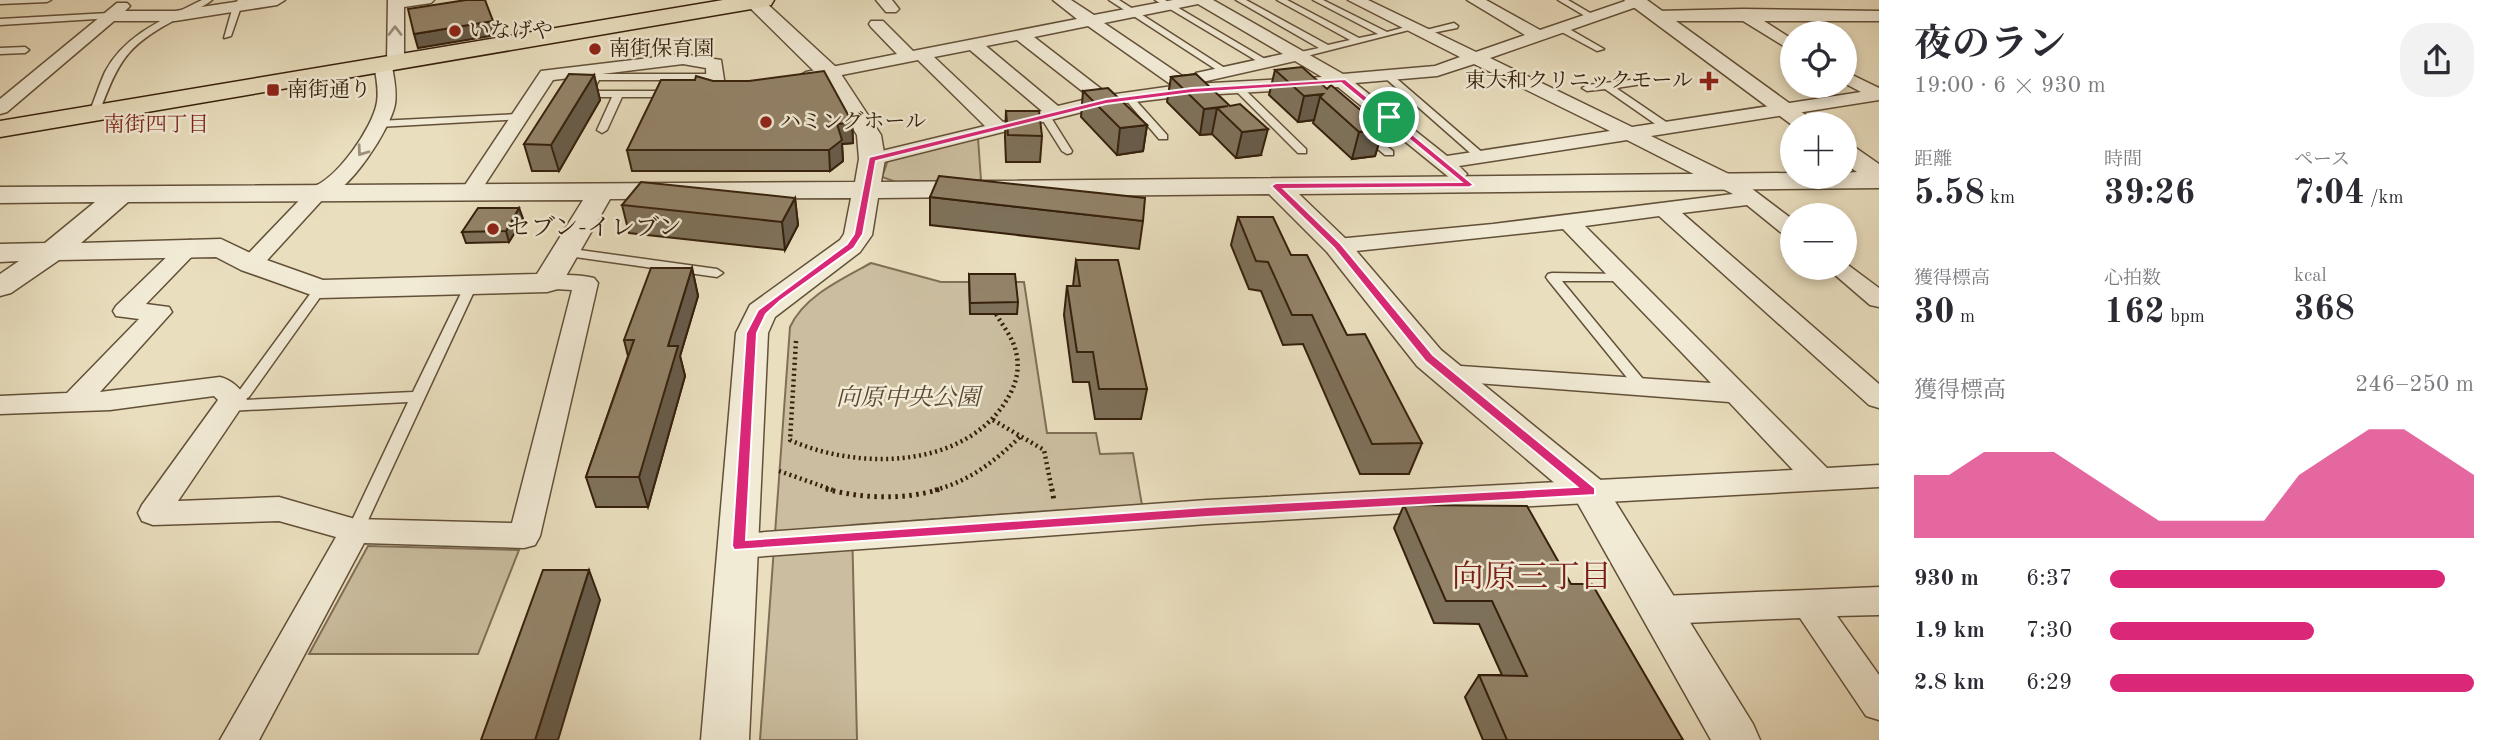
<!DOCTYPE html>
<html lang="ja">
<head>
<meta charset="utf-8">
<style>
	body { margin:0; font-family:"Old Standard TT","Noto Serif JP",serif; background:#f2f2f3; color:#2b2b33; height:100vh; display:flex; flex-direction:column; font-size:26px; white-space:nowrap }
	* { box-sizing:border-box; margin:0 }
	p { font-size:23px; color:#7c7c81 }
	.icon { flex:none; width:38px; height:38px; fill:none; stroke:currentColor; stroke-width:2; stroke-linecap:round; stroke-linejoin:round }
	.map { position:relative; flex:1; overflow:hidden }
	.panel { display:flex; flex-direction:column; background:#fff; width:630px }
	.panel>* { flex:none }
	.controls { position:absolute; left:1780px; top:21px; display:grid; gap:14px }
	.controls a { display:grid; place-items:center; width:77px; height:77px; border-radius:50%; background:#fff; box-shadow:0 4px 10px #0003; font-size:35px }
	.pin { position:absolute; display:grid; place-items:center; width:60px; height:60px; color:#fff; margin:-30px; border:4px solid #fff; border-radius:50%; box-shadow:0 2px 7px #0007 }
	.round { display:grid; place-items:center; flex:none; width:74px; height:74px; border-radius:28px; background:#f2f2f3 }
	.overview { display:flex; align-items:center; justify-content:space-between; height:119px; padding:0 35px }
	h1 { font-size:38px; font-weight:700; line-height:52px }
	.figures { display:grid; grid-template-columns:repeat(3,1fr); gap:10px; height:119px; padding:7px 35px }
	.figures div { display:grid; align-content:center }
	.figures b { font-size:35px; font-weight:700 }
	.figures small { font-size:19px; font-weight:400 }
	.figures p { font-size:19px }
	.chart { height:196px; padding:14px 35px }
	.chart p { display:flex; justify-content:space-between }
	.chart svg { width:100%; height:126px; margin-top:7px; fill:#db2777; opacity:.7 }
	ul { padding:0 35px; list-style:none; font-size:23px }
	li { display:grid; grid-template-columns:112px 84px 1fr; align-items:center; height:52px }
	li i { height:18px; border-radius:9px; background:#db2777 }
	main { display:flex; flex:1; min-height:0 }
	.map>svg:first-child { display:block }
	.green { fill:#cbbea0; stroke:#806f56; stroke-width:2 }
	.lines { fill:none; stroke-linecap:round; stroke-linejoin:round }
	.service-casing { stroke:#635038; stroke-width:3 }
	.minor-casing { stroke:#635038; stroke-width:3 }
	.tertiary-casing { stroke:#635038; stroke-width:3 }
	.primary-casing { stroke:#36200c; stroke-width:3 }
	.path-far1 { stroke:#36200c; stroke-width:4.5; stroke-dasharray:2 3.5; stroke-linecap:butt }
	.path { stroke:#36200c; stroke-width:5; stroke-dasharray:2.5 4.5; stroke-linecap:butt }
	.service { fill:#f1ead5; fill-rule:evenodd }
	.minor { fill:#f1ead5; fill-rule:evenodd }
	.tertiary { fill:#f1ead5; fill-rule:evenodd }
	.primary { fill:#e9debe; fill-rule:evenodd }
	.wall { fill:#7e715a; stroke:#36200c; stroke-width:2 }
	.shaded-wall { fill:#675c4a; stroke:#36200c; stroke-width:2 }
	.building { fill:#938369; stroke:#36200c; stroke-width:2 }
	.oneway { stroke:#9d8f7b }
	.route { fill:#db2777; stroke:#fff; stroke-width:2; fill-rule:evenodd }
	.poi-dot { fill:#8f2418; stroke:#f1ead5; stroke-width:2.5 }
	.labels { text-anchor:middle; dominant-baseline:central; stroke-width:5; stroke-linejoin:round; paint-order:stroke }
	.far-poi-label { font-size:21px; fill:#36200c; stroke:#f1ead5; text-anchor:start }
	.far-neighbourhood-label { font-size:21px; fill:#7a1f14; stroke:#f1ead5 }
	.poi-label { font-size:24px; fill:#36200c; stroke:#f1ead5; text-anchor:start }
	.park-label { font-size:24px; font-style:italic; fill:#5b4831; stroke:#f1ead5 }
	.near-neighbourhood-label { font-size:32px; fill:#7a1f14; stroke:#f1ead5 }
</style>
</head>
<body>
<main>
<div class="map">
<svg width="1879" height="740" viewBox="0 0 1879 740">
	<rect width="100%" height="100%" fill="#e9debe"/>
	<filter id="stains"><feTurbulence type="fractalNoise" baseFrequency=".00286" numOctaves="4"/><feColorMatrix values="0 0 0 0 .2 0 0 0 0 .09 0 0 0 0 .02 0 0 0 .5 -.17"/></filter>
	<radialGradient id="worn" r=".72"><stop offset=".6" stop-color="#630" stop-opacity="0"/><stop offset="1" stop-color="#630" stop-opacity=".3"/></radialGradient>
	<path class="green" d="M978,138L981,180L896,182L882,177L888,160Z
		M871,263L941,282H1024L1047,433H1096L1100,454L1133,453L1142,505L852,525L857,740H760L790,327C804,296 842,279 871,263Z
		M368,546L519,550L478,654H309Z"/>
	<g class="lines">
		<defs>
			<path id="service" d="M0,0H51L47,2L0,4Z
				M202,0H212C201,9 186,14 173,21C124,47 118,64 99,113L90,115L89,113C95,99 99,85 105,72C125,34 166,18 202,0Z
				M238,0H247L241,7L231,36L224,38L233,6Z
				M1109,0H1119L1231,72L1223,74Z
				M1155,0H1165L1270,62L1262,64Z
				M1236,0H1246L1328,45L1350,40L1277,0H1287L1359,38L1378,34L1313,0H1323L1387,32L1413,25L1417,28L1299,58L1296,57V53L1319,48Z
				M1558,0H1568L1597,17L1590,19Z
				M109,13L112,14V18L0,25V19Z
				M1454,23L1458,26L1457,28L1422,35L1418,32Z
				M1558,26H1564L1604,49L1597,51L1558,30Z
				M0,48L25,47L29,50L25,53L0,54Z
				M1384,73H1390L1484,154V158H1476L1384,77Z
				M715,74L720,77L718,79L682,80L676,94L671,97H622L607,130L602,133L597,130L612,97H587L582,94L593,75L596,74ZM599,80H672L667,91H593Z
				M1639,79L1642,80V84L1616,88L1672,126V130H1664L1605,89L1587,91L1582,88L1587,85Z
				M1235,86H1241L1306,149V153H1298L1235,90Z
				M1125,95H1131L1167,135V139H1159L1125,99Z
				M1045,113L1050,116L1072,151L1071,153L1067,154L1062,151L1040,116Z
				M518,114L522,115V119L378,127L373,124L378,121Z
				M1364,129L1393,151V155H1385L1360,134L1359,132Z
				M565,248L717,269L723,273L717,277L561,255L559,252Z
				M1552,273L1627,274L1629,277L1627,280L1623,281H1562L1647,384L1649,387L1647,390H1637L1548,280L1546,277L1548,274Z
				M471,281L477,285L363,531L361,536L355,537L349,536L347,531L408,402L228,411L221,406L227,401L228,396L239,391L316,286L320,285L326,289L249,397L243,400L413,392L465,285Z"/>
			<path id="minor" d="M248,0H285L277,5L175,21H114L7,112L0,114V99L117,3H127L130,6L125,11H175Z
				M388,0H434L431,3L404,7V62L401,66H392C394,79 397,91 395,104C391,128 349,193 325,197L259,269H243L239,264L243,259L312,187C336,180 373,128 377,102C379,89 376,77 374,64L377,60H387Z
				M876,0H892L899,9L896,12H886Z
				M1053,0H1071L1094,15L1173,0H1213L1343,74L1435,66L1460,57L1348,0H1368L1476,52L1525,35L1467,0H1486L1540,30L1628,0H1643L1642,5L1490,58L1632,127L1861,92L1844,83V71L1879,88V100L1651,136L1739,179L1792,219V237L1784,235L1747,205L1682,213L1879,384V408L1869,405L1659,216L1585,226L1827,468L1879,465V487L1207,524L739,558L728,555L723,546L728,537L739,534L1207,500L1793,470L1729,402L1437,380L1433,374L1437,368L1446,365L1711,383L1563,229L1337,253L1329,251L1326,246L1329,241L1337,239L1493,224L1733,194L1627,140L1459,166L1467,174L1464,178H1450L1338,87L1185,96L1110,105L872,165L865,163L862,159L865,155L985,126L918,60L806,82L797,77L806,72L897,54L871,27L869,24L871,21H883L913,51L1077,19ZM1198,4L1283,54L1196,73L1193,77L1196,81L1202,82L1295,61L1322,77L1194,84L1104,23ZM1088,26L1173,86L1109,95L1034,37ZM1017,40L1091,98L1058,106L986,46ZM970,50L1042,111L1003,122L934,57ZM1474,64L1610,131L1447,156L1355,83L1437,76Z
				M1743,9L1879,11V21H1764L1792,39V51L1743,21H1656L1648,16L1656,11Z
				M683,54L721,60L725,86L740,84L749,89L740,94L710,97L707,93L706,68L683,64L553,80L478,195H464L461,191L541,71Z
				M190,240L198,242L201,247L146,304L169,307L172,312L100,392L220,377C232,380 240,388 247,399L178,501L279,497L355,519L512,523L572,290L539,288L535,283L539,278C555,274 578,274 594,278L598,283L540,536L535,545L524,548L364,543L259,740H220L336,537L279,521L153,525L142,521L138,513L142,505L218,400L214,396L110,410L0,414V396L67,393L139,319L116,316L113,311L116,306L182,242Z
				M1844,262L1879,288V307L1870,305L1827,268H1844Z
				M1879,587V615L1837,616L1879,675V720L1866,716L1800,618L1662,624L1650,620L1645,610L1650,600L1662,596Z"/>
			<path id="tertiary" d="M742,0H763L837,68L881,135L885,159L881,182L1792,173V177H1844V173L1857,172L1844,163V144L1853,146L1879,164V188L1299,194L1347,240L1441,350L1603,482L1753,724L1760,740H1711L1577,502L1417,366L1327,252L1269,194L878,198L872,235L860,252L775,317L768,333L749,740H701L736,333L750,305L840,240L844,234L851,198L610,199L562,283L558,289L547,292L320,298L241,270L216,257L59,260L11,293L0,296V274L19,261L0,262V244L45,243L95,202L0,203V187L855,182L859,159L857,135L820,77ZM583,200L537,274L323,280L261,258L221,239L81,243L128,202Z
				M1624,0H1647L1818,124L1792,125Z"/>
			<path id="primary" d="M723,0H774L771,5L763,7L0,137V121Z"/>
		</defs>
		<use href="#service" class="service-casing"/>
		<use href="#minor" class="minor-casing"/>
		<use href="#tertiary" class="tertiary-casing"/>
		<use href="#primary" class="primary-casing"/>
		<path class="path-far1" d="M796,341L790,440C854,469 956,470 1002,407C1014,390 1021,373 1016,352C1013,338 1003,326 996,314
			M993,420L1044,450L1052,490
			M779,471L833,490
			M935,490C970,481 995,461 1021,436"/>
		<path class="path" d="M826,489C864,499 904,500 941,489
			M1052,489L1054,501"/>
		<use href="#service" class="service"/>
		<use href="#minor" class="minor"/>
		<use href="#tertiary" class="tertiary"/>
		<use href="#primary" class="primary"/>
	</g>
	<path class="wall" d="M1275,70L1327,89L1383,129L1375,156L1352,159L1313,123L1314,120L1298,122L1269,95Z
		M1196,74L1261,155L1236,158L1212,134L1200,135L1167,102L1171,77Z
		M594,75L600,100L559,171H532L524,144Z
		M1083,91L1147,125L1143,151L1117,155L1081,117Z
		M1006,111L1042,136L1040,162H1006L1005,137Z
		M852,122L853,143L842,144L843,161L830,171H632L627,150Z
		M930,197L1143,221L1139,249L930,225Z
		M795,198L798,225L785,250L629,233L622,205Z
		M519,208L523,219L509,242L466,243L462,232Z
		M1238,217L1291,255L1422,443L1409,474H1360L1303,344L1283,345L1261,291L1249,289L1231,245Z
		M1076,260L1147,389L1141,419H1095L1089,382H1073L1064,315L1067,286H1073Z
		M692,268L698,296L680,356L685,376L648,507H596L586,477L628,356L624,340Z
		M969,274L1018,302L1017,314H970Z
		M1404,505L1571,584L1683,740H1483L1465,697L1479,675H1502L1479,624L1434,623L1394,528Z"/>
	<path class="shaded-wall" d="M493,21L497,35L418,48L414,34Z
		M594,75L600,100L559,171L551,145Z
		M1323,94L1320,97L1314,120L1298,122L1304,96Z
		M1217,108L1212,134L1200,135L1204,109Z
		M852,122L853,143L842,144L843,161L830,171L829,150L837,124Z
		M1147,125L1143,151L1117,155L1120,128Z
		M1268,129L1261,155L1236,158L1242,132Z
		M1383,129L1375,156L1352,159L1359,132Z
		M795,198L798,225L785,250L782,222Z
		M519,208L523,219L509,242L506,231Z
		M692,268L698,296L680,356L685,376L648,507L639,477L668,346Z
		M589,570L600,600L558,740H535Z"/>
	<path class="building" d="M466,0H485L493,21L414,34L408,9Z
		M1302,67L1327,89L1331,85L1383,129L1359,132L1320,97L1323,94L1304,96L1275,70Z
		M824,71L852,122L837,124L842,140L829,150H627L661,80H695L696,76L713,81H749Z
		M569,74L594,75L551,145L524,144Z
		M1196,74L1230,106L1240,104L1268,129L1242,132L1217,108L1228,106L1204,109L1171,77Z
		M1108,88L1147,125L1120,128L1083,91Z
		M1006,111H1039L1042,136L1008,135Z
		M939,176L1145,198L1143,221L930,197Z
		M641,182L795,198L782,222L622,205Z
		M478,208H519L506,231L462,232Z
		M1238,217H1273L1291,255H1307L1347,335L1365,334L1422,443L1372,444L1312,315H1292L1268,262L1256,261Z
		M1076,260H1118L1147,389H1099L1093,352H1077L1067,286H1080Z
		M651,268H692L668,346H678L639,477H586L634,340H624Z
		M969,274H1015L1018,302L970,303Z
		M1404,505L1527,506L1571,584H1592L1683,740H1507L1479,675L1527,676L1492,601H1446Z
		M543,570H589L535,740H481Z"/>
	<defs><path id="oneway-chevron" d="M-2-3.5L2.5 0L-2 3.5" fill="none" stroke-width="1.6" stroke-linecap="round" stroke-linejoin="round" transform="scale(1.75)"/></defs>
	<g class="oneway">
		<use href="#oneway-chevron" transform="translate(395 31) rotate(-90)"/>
		<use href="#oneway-chevron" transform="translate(362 151) rotate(126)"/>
	</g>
	<path class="route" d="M1345,79L1474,185L1470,187L1284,189L1341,244L1433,355L1595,488V495L1207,517L734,550L732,546L746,333L758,310L847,244L854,234L869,157L1106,99L1192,88ZM1341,83L1461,182L1276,183L1271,186L1334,248L1425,361L1577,487L1207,507L746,540L757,333L766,314L780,301L854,248L863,234L876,161L1106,104L1192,93Z"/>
	<g class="poi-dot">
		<circle cx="455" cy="31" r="7"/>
		<circle cx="595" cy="49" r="7"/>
		<path d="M1705.5 70.5h7v7h7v7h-7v7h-7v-7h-7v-7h7z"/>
		<rect x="266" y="83" width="14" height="14" rx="3.5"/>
		<circle cx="766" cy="122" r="7"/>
		<circle cx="493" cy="229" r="7"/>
	</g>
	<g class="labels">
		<g class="far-poi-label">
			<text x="469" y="31">いなげや</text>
			<text x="609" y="49">南街保育園</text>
			<text x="1693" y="81" text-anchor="end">東大和クリニックモール</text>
			<text x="287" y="90">南街通り</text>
			<text x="780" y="122">ハミングホール</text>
		</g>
		<g class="far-neighbourhood-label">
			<text x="156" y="125">南街四丁目</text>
		</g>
		<g class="poi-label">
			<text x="507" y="229">セブン-イレブン</text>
		</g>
		<g class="park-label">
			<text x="908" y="399">向原中央公園</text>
		</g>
		<g class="near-neighbourhood-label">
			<text x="1532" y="579">向原三丁目</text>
		</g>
	</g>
	<rect width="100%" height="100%" filter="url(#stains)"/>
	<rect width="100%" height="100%" fill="url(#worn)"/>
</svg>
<div class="controls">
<a><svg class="icon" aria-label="locate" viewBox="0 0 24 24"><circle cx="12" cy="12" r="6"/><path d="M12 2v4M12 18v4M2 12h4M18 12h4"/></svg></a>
<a>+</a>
<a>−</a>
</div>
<div class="pin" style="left:1389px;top:117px;background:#1e9e55"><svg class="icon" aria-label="arrive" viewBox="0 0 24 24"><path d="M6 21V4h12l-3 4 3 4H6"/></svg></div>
</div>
<section class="panel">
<div class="overview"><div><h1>夜のラン</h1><p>19:00 · 6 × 930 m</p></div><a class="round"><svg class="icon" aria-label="share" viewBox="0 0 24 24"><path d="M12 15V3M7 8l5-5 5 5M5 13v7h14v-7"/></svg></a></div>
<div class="figures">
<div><p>距離</p><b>5.58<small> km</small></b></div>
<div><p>時間</p><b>39:26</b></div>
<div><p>ペース</p><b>7:04<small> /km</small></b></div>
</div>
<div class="figures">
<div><p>獲得標高</p><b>30<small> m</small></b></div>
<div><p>心拍数</p><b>162<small> bpm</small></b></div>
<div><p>kcal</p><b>368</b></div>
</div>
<div class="chart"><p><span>獲得標高</span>246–250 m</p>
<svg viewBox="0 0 160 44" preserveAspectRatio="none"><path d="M0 44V22L10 22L20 14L30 14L40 14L50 22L60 30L70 38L80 38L90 38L100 38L110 22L120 14L130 6L140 6L150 14L160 22V44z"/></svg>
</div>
<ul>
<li><b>930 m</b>6:37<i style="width:92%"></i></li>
<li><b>1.9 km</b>7:30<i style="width:56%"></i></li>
<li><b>2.8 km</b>6:29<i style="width:100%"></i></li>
</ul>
</section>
</main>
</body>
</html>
